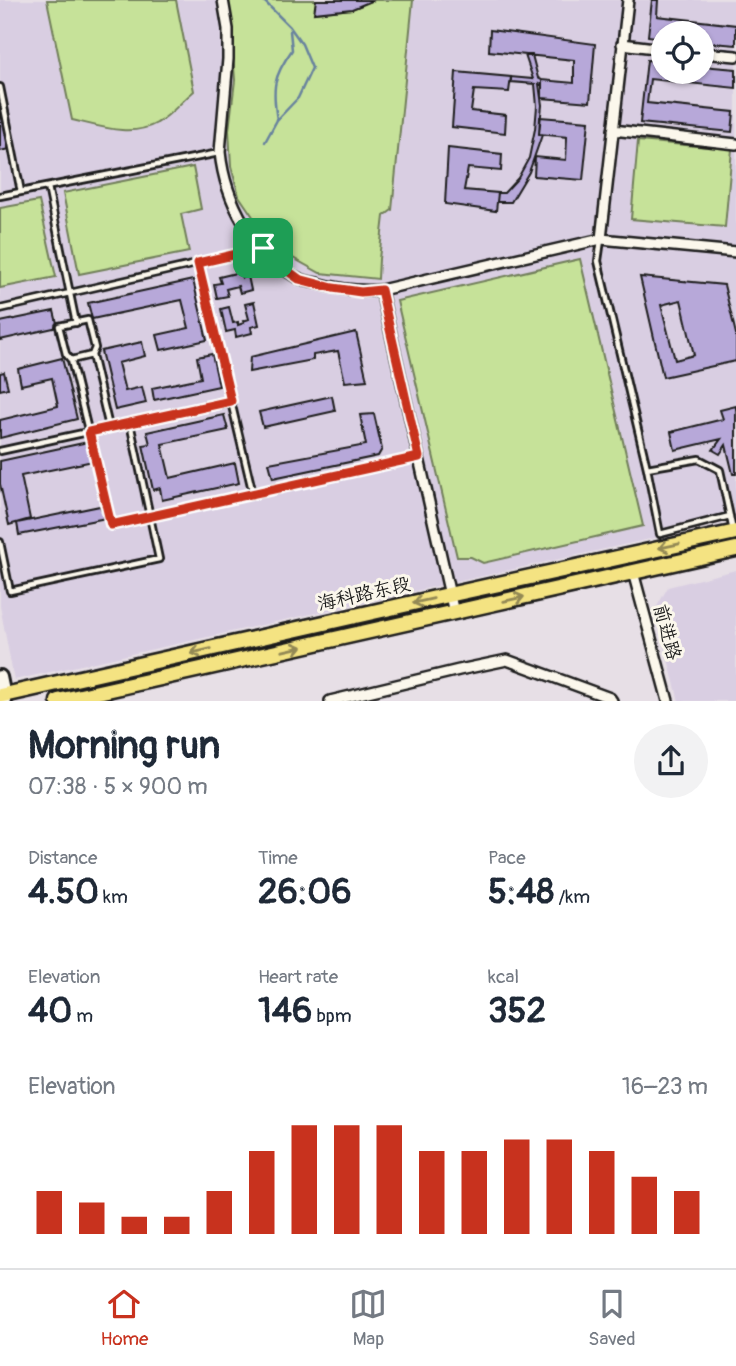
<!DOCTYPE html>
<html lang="en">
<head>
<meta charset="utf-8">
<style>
	body { margin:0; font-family:Pangolin,"LXGW WenKai TC",sans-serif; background:#f2f2f3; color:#1f2937; height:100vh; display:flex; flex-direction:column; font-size:26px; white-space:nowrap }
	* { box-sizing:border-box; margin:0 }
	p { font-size:23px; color:#747a83 }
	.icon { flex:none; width:38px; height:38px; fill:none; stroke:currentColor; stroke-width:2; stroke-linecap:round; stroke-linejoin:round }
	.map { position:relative; height:701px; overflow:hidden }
	.side { display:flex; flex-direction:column; background:#fff; flex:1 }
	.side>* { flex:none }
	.tools { position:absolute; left:651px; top:21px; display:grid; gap:14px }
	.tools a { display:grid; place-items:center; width:63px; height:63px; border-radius:50%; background:#fff; box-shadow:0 2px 5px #0004; font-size:35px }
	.pin { position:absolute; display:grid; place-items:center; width:60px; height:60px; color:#fff; margin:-30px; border-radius:14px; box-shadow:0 4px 10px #0006 }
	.round { display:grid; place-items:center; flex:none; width:74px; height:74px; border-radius:37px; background:#f2f2f3 }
	.summary { display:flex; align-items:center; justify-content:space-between; height:119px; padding:0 28px }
	h1 { font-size:38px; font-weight:700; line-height:52px }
	.stats { display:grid; grid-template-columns:repeat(3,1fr); gap:10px; height:119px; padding:7px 28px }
	.stats div { display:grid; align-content:center }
	.stats b { font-size:35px; font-weight:700 }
	.stats small { font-size:19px; font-weight:400 }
	.stats p { font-size:19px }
	.chart { height:196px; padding:14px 28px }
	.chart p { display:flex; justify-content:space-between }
	.chart svg { width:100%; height:126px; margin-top:7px; stroke:#c8321e; stroke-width:6 }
	.tabs { display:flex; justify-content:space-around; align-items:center; height:98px; border-top:2px solid #e0e1e3; background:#fff; font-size:19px; color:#747a83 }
	.tabs a { display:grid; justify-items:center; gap:4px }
	.tabs .active { color:#c8321e }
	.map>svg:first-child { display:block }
	.built { fill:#d9cee2; fill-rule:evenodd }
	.green { fill:#c6e299; stroke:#717f5a; stroke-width:2 }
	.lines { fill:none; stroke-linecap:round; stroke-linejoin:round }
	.stream { stroke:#68839e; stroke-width:2.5 }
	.building { fill:#b7a8d9; stroke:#1c1c1c; stroke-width:2; fill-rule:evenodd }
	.lane-casing { stroke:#1c1c1c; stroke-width:10 }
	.street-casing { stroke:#1c1c1c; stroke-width:14 }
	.secondary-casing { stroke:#1c1c1c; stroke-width:18 }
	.primary-casing { stroke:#1c1c1c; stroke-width:19 }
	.lane { stroke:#fbf7ec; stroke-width:4.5 }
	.street { stroke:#fbf7ec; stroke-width:9 }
	.secondary { stroke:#fbf7ec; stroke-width:12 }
	.primary { stroke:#f4e382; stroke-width:14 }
	.oneway { stroke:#938954 }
	.route-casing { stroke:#fff; stroke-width:14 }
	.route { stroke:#c8321e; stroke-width:9 }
	.labels { text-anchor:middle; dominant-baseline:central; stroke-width:6; stroke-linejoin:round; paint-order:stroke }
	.street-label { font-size:19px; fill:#1c1c1c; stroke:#fbf7ec }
</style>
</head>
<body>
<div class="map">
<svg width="736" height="701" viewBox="0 0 736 701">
	<rect width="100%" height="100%" fill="#e7dfe6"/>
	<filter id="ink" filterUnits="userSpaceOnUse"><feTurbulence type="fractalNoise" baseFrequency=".0143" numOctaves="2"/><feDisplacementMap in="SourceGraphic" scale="14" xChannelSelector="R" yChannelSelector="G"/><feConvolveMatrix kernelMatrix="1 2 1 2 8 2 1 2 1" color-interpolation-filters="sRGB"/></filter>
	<g filter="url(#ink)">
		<path class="built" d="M0,0H736V520L14,680L0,606ZM663,33H702V72H663Z
			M736,570V701H679L655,610L668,587Z"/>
		<path class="green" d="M47,0H176L194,91C183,100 170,116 157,123C131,138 99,126 72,120Z
			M225,0H316L315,13L352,9L374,0H413L392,210L384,216L379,259L378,279L320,273L284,253L260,227L239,196L231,166L229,130L235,80L230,14Z
			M638,141L732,149L725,227L631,219Z
			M193,167L201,209L181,214L189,252L79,274L63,193Z
			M39,201L56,277L0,288V208Z
			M580,259L643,526L483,563L471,557H457L397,301Z"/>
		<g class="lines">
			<path class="stream" d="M263,0L290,27L302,44L312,68L298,98L277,120L265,142
				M277,120C272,88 273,77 292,50L290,31"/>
		</g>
		<path class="building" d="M316,0H374L352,9L314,13Z
			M652,0H658L657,16L736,25V45L702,42V33H663V38L648,36Z
			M490,30L595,44L590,102L542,98V80L574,83V60L489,51Z
			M525,55H532L538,78L542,80V85L539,84L542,105L539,134L542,135L529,172L511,202H497L498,193H504L518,178L529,158L535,129L537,106L535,84L511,82V77L533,79Z
			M647,60L663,62V72H702V66L736,69V88L650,79L647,103L734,112L732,132L640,123Z
			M456,72L511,77L509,92L474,90L471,111L506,115L505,133L452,127Z
			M0,107L9,149L0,151Z
			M540,117L589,121L583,180L534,176L535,157L566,160L567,137L539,134Z
			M448,148L502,154L501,171L468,168L464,190L498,193L496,211L445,204Z
			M240,272L242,278L248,276L251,290L240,293L238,286L226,289L228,296L217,298L214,284L221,283L219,277Z
			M640,277L724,285L736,334V361L663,377ZM681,300L694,355L675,360L661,305Z
			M193,280L207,340L161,350L157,335L189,328L182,300L92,319L88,303Z
			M254,302L259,325L251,327L252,333L236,337L235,330L226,332L221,309L229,307L233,323L238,322V325L244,323L243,321L249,319L245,304Z
			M54,311L58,327L0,340V322Z
			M356,332L367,380L345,382L338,351L313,355V360L249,372L250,357Z
			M142,342L145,356L118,363L125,391L142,387L146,403L115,410L101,351Z
			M212,354L219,386L154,400L152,388L201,378L197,357Z
			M62,358L77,419L0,438V420L58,406L52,378L21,385L18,369Z
			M4,372L8,388L0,390V373Z
			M332,396L335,411L263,427L259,412Z
			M736,406V474H733L726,445L720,454L713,450L721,439L675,450L671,432L723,419L720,410Z
			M374,414L382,449L378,456L273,478L269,463L366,445L360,415Z
			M224,415L228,430L162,444L170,478L235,463L239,483L162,500L160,488L153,490L143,445L150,444L147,432Z
			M88,442L93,461L21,476L30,519L9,525L0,484V461Z
			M100,506L106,518L19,535L17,523Z"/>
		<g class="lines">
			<defs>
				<path id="lane" d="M0,87L21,192
					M48,187L76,323
					M0,196L219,153
					M601,240L598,261L647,468L660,534L730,516
					M198,263L253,494
					M0,309L262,249
					M71,360L92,355
					M109,427L92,355L95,348L88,320L59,326L66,354L71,360L111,525L418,457
					M0,451L231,401
					M647,468L699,459L720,470L733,531
					M0,542L10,591L159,559L130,423"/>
				<path id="street" d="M223,0L228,29V59L220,152C225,201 253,252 296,277C302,280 310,282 317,283C338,289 358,292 381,290L601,239L736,252
					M622,44L663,49
					M702,53L736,56
					M613,130L736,144
					M601,239L628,0
					M381,290L454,613
					M633,572L668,701
					M330,701L459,670L507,660L610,698L612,701"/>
				<path id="secondary" d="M0,677L5,701"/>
				<path id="primary" d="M0,696L453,594L736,532
					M58,701L736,549"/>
			</defs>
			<use href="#lane" class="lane-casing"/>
			<use href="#street" class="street-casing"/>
			<use href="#secondary" class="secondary-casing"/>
			<use href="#primary" class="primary-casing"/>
			<use href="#lane" class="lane"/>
			<use href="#street" class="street"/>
			<use href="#secondary" class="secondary"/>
			<use href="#primary" class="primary"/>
		</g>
		<defs><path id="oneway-shaft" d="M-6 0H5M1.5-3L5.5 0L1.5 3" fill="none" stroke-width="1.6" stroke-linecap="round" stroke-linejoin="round" transform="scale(1.75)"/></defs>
		<g class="oneway">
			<use href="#oneway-shaft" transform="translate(669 546) rotate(168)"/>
			<use href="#oneway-shaft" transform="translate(514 599) rotate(-13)"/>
			<use href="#oneway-shaft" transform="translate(423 601) rotate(167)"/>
			<use href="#oneway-shaft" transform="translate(292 649) rotate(-13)"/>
			<use href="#oneway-shaft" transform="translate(201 651) rotate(167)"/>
		</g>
	</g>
	<g class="lines" filter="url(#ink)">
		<defs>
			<path id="route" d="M263,248L274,261L299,279L333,288L361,292L381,290L419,457L111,525L89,432L231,401L198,263Z"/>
		</defs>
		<use href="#route" class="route-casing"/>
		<use href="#route" class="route"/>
	</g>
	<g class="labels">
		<g class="street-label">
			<text transform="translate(364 594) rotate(-13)">海科路东段</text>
			<text transform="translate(667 632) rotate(75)">前进路</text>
		</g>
	</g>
</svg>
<div class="tools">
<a><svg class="icon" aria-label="locate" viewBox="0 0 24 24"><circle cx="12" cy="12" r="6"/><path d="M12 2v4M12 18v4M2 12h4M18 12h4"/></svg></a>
</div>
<div class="pin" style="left:263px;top:248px;background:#1e9e55"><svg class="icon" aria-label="arrive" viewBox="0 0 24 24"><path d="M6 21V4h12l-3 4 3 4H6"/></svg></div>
</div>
<section class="side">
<div class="summary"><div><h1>Morning run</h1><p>07:38 · 5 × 900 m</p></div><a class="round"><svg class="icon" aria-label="share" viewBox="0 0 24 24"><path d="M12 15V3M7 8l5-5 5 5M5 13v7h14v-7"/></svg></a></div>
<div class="stats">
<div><p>Distance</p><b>4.50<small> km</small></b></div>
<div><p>Time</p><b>26:06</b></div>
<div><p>Pace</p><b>5:48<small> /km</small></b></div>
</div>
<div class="stats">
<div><p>Elevation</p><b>40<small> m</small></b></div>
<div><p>Heart rate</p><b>146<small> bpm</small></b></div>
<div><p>kcal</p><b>352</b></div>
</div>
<div class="chart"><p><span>Elevation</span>16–23 m</p>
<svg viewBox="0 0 160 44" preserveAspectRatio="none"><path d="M5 44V29M15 44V33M25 44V38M35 44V38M45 44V29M55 44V15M65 44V6M75 44V6M85 44V6M95 44V15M105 44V15M115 44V11M125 44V11M135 44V15M145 44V24M155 44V29"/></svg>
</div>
</section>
<nav class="tabs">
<a class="active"><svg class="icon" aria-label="home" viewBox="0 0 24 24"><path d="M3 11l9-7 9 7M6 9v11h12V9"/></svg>Home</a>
<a><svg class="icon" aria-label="map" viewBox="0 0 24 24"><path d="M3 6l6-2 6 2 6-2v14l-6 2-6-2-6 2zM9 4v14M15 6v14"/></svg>Map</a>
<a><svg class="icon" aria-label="saved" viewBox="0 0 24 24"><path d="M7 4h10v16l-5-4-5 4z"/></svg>Saved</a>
</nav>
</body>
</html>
